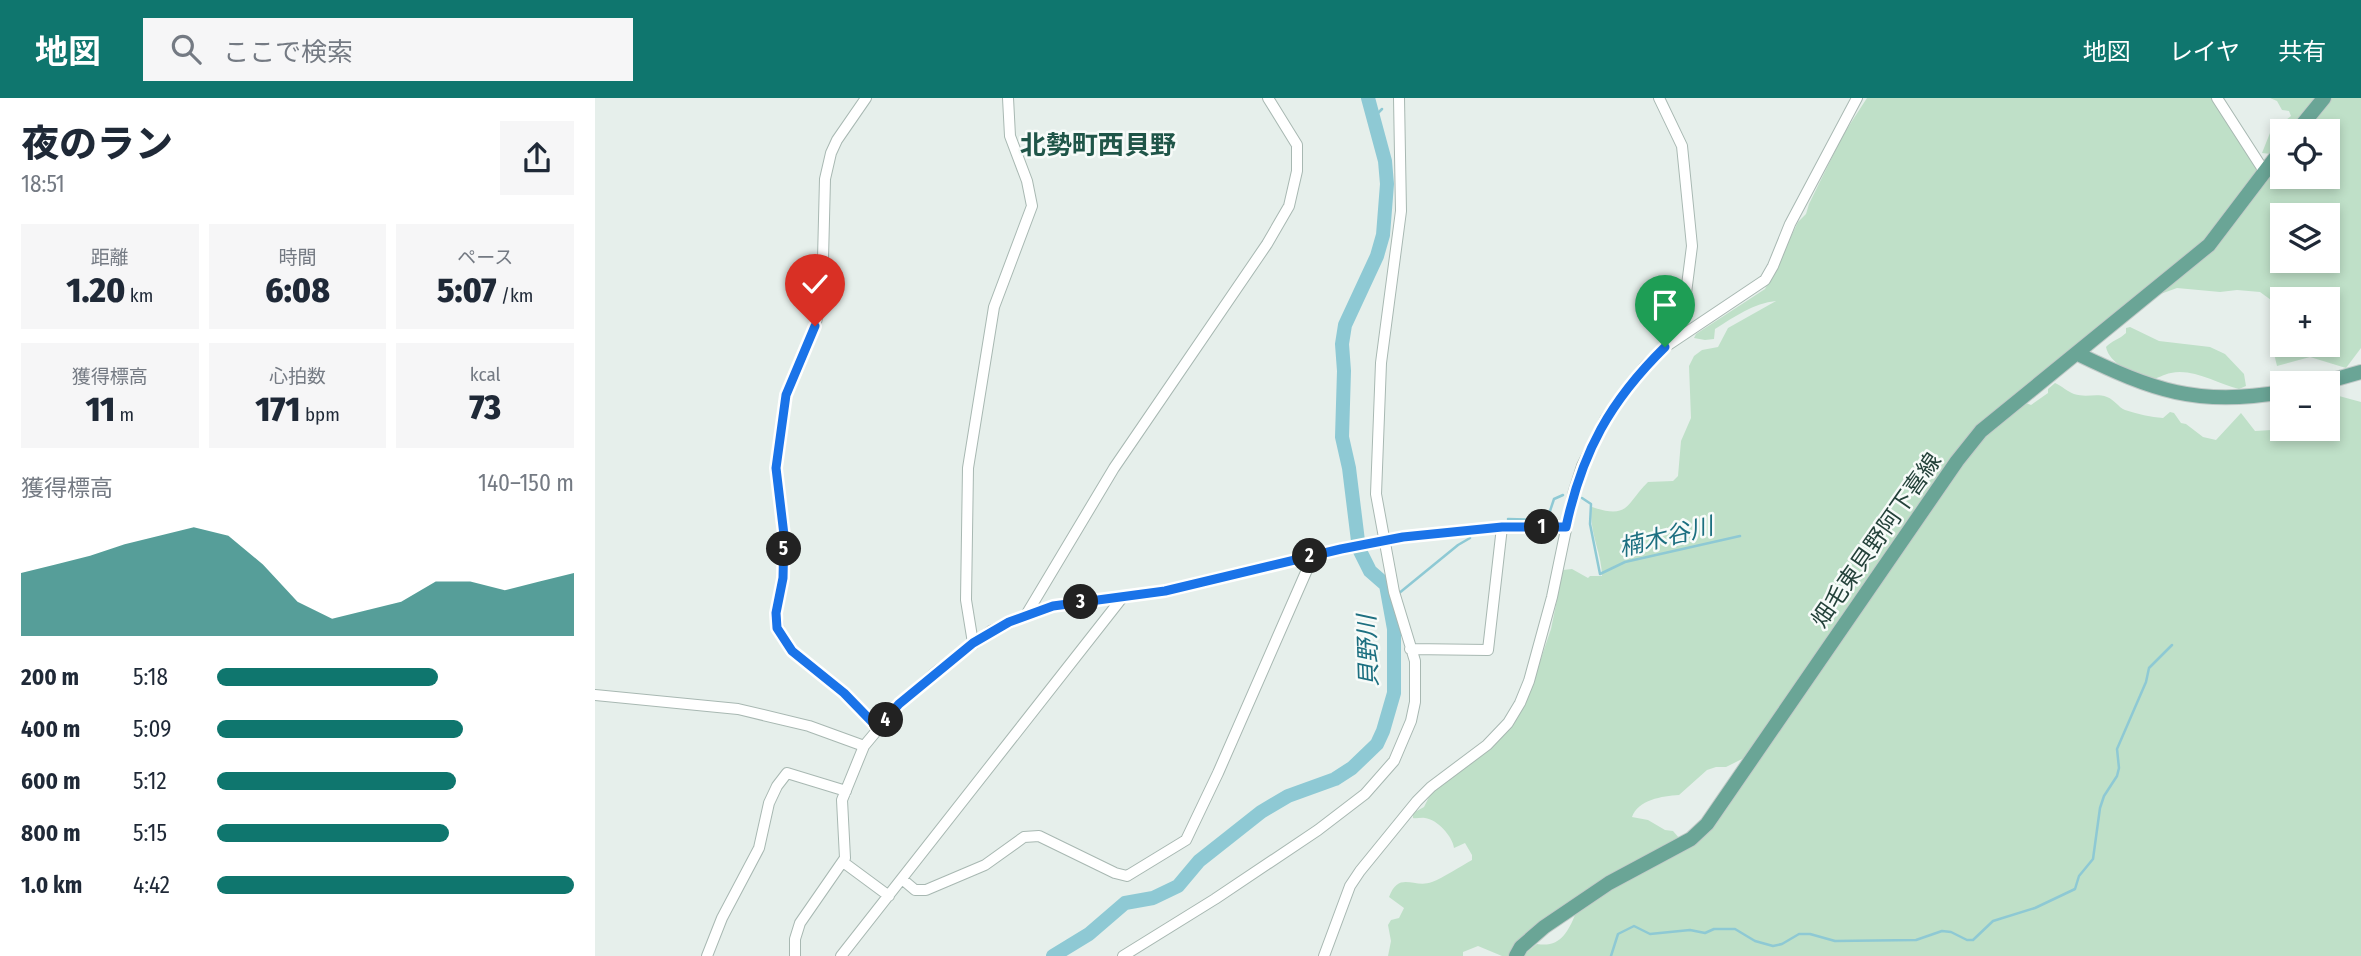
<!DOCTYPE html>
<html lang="ja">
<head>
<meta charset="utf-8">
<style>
	body { margin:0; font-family:"Fira Sans Condensed","Noto Sans JP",sans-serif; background:#f6f6f7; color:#1f2937; height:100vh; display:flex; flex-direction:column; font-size:26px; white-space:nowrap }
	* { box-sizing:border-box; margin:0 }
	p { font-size:23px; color:#747a83 }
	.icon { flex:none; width:38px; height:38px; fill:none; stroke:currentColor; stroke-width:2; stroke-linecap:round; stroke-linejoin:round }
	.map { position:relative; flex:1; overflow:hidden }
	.panel { display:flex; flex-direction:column; background:#fff; width:595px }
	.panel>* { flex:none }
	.controls { position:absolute; left:1675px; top:21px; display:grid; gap:14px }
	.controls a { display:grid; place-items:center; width:70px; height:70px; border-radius:0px; background:#fff; box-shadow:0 4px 10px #0003; font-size:35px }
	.pin { position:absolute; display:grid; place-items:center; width:60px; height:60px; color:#fff; margin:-72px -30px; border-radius:50% 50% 50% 0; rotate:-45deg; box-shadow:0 0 7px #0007 }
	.pin .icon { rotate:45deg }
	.km { position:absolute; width:35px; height:35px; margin:-18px; border-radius:50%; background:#222; color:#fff; font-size:19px; line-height:35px; text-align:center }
	.round { display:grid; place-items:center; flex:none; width:74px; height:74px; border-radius:0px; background:#f6f6f7 }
	.headline { display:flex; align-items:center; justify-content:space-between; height:119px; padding:0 21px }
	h1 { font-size:38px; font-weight:800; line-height:52px }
	.stats { display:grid; grid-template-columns:repeat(3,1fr); gap:10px; height:119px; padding:7px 21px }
	.stats div { display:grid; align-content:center; border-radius:0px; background:#f6f6f7; text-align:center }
	.stats b { font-size:35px; font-weight:800 }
	.stats small { font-size:19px; font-weight:400 }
	.stats p { font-size:19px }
	.chart { height:196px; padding:14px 21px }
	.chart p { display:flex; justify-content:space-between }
	.chart svg { width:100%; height:126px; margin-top:7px; fill:#0f766e; opacity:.7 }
	ul { padding:0 21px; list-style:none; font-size:23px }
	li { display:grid; grid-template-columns:112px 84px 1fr; align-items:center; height:52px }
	li i { height:18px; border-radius:9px; background:#0f766e }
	header { display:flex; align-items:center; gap:42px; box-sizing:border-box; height:98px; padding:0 35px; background:#0f766e; color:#fff }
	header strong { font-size:33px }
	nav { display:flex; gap:38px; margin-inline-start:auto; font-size:24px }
	.search { width:490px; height:63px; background:#f6f6f7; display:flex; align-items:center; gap:18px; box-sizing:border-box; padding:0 24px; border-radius:0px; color:#747a83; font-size:26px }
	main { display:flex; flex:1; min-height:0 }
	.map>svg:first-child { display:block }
	.green { fill:#bfe0c8; fill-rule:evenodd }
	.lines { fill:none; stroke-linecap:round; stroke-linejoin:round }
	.stream { stroke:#8ec9d4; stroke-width:2.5 }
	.river { stroke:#8ec9d4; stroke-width:14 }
	.minor-casing { stroke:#a8b8b2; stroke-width:12 }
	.major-casing { stroke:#c2cac8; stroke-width:16 }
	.minor { stroke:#fff; stroke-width:10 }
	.major { stroke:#6aa596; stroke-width:14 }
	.route-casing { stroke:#fff; stroke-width:14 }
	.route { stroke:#1a73e8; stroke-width:9 }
	.labels { text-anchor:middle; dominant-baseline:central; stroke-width:5; stroke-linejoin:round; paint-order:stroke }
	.street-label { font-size:23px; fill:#24423a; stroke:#f7fbf9 }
	.water-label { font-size:24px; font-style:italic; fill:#1c6f80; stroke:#f7fbf9 }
	.quarter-label { font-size:26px; font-weight:bold; fill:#1f5548; stroke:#f7fbf9 }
</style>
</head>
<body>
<header>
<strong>地図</strong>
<div class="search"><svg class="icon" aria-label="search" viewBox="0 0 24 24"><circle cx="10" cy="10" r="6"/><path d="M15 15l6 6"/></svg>ここで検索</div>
<nav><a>地図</a><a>レイヤ</a><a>共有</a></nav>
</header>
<main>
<section class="panel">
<div class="headline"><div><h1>夜のラン</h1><p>18:51</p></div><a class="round"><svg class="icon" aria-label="share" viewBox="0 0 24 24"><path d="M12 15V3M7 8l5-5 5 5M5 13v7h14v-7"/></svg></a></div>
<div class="stats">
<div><p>距離</p><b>1.20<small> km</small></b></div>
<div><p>時間</p><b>6:08</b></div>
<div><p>ペース</p><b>5:07<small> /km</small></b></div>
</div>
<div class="stats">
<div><p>獲得標高</p><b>11<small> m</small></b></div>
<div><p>心拍数</p><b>171<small> bpm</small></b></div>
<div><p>kcal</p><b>73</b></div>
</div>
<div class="chart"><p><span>獲得標高</span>140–150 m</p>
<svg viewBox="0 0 160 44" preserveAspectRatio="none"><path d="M0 44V22L10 19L20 16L30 12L40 9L50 6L60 9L70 19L80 32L90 38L100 35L110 32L120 25L130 25L140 28L150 25L160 22V44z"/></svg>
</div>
<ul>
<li><b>200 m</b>5:18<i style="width:62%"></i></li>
<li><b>400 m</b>5:09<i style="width:69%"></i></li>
<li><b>600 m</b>5:12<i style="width:67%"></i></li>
<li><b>800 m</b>5:15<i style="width:65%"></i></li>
<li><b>1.0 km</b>4:42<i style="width:100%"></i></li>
</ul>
</section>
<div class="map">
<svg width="1766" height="858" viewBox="0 0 1766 858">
	<rect width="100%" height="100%" fill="#e6efeb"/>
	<path class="green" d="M1272,0H1616L1662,69L1661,75L1600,154L1384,329L1155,657L1131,669H1121L1112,672L1084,697C1067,698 1043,702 1037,719L1053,722L1070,732L1078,733L1085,741L915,858H907L883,848L868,854V858H793L796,843L793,827L796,822L804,820L809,810L794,799C804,772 819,791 837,784C848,780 866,768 877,762V757L870,745L859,750C858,739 842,721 830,720C826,719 822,721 818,720V715L829,709L837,693L894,651L939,581L956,531L968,472L977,471L993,480L995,478H1007C1007,455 993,432 997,409C1035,422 1031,405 1053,384L1078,383L1083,378L1086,343L1096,320L1094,268L1099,258L1107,252L1123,249L1133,230L1181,203C1159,205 1139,219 1120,231L1119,241L1110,242L1099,240L1101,236L1170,191L1203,124L1211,116L1214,106L1248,37Z
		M1675,0H1722L1694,33H1687V42L1676,56L1667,55L1675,35L1696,18L1694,13L1687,12L1682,3Z
		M1733,0H1766V250L1751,270L1715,259L1682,268L1675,239L1681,210L1676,202L1665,194L1642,192L1625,194L1582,190L1560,198L1687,56V79H1732V33H1705ZM1687,117H1732V163H1687ZM1687,201H1732V247H1687Z
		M1535,229L1564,243L1615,249L1630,256L1649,276L1651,288L1644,291C1623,286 1598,270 1576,275C1569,276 1561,281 1554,283C1540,276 1514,266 1511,249C1516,243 1525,241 1531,235V230Z
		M1460,285C1467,288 1473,294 1479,296C1491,300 1501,295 1512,299C1520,302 1523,309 1530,312C1542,316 1556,319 1568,320L1575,314L1579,315L1586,325L1591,326L1608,339L1621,342L1646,315L1660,333L1677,332L1684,328L1702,337L1703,331H1732L1733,295L1766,304V858H927L942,846C965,850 973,834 980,817L1125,717L1357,382L1377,350L1410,319L1431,305L1436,307L1453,295V291Z"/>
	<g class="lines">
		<path class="stream" d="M779,19L787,11
			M987,400L996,406L995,426L1005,476L1030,464L1145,438
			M913,421L952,422L959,401L968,397
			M803,496L863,447L875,440
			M1016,858L1023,836L1039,828L1055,836L1095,832L1110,835L1119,831H1140L1160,843L1178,848L1187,846L1204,836H1215L1240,843L1321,842L1347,833L1356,834L1372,842H1378L1398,823L1440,810L1480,791L1484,778L1498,761L1505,710L1509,698L1522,678L1524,670L1522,651L1551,584L1554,570L1577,547"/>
		<path class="river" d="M458,858L494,836L530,805L558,800L583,788L604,763L666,714L693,698L740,681L757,670L782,646L788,633L799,595V531L791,487L775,473L764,451L754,370L747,339L749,273L747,246L750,227L782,158L788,137L792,86L790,63L773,0"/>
		<defs>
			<path id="minor" d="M271,0L242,42L236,55L230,81L227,201L220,228L191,297L181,370L189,437L188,480L181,515L184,534L197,553L249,595L283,630
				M1064,0L1087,48L1097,148L1091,195L1079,221L1070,249
				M1622,0L1669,73
				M431,517L519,370L672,146L694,108L702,73V47L673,0
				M378,545L371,502L373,370L399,209L437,108L432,83L415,38L413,0
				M815,551L893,552L907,429
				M0,597L143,611L214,628L269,648
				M248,764L294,798
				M307,781L320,792H331L390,767L429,739L444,738L520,775L532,778L591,742L623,675L715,465V458
				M112,858L127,820L164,750L174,705L182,688L192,675L251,693
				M200,858V841L205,825L250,760L247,702L269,648L304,606L342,573L396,533L431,517L458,508L570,493L745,451L808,439L907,429H971
				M246,858L527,500
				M528,858L620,801L723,732L770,696L799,663L816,623L820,604V563L799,494L781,396L786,265L806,113L804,0
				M729,858L755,788L765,773L822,703L836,689L892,647L913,625L925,605L934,583L957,499L979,393L987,368L1011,320L1050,268L1070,249L1170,182L1178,168L1195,126L1262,0"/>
			<path id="major" d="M1702,33L1729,0
				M1483,256C1557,292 1603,309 1687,294
				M1727,285L1766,274
				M921,858L926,849L949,829L1014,785L1096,741L1112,726L1362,363L1386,333L1614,147L1687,51"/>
		</defs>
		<use href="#minor" class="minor-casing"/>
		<use href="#major" class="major-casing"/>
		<use href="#minor" class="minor"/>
		<use href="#major" class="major"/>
	</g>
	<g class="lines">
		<defs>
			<path id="route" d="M220,228L191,297L181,370L189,437L188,480L181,515L182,530L197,553L249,595L283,630L304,606L378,545L414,524L458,508L570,493L746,451L808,439L907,429H971C987,354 1015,303 1070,249"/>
		</defs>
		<use href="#route" class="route-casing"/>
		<use href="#route" class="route"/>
	</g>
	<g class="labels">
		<g class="street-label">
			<text transform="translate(1281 442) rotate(-55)">畑毛東貝野阿下喜線</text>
		</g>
		<g class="water-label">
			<text transform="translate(1071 439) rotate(-14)">楠木谷川</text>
			<text transform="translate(773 553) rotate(-92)">貝野川</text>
		</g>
		<g class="quarter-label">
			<text x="503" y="47">北勢町西貝野</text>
		</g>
	</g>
</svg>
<div class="controls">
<a><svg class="icon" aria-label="locate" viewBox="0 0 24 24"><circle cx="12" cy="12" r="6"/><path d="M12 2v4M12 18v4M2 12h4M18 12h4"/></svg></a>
<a><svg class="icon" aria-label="layers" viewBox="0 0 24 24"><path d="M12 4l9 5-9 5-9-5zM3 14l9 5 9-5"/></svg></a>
<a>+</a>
<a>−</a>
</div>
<div class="pin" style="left:1070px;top:249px;background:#1e9e55"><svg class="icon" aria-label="arrive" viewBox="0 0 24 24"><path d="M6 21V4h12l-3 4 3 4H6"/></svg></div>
<div class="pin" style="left:220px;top:228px;background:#d93025"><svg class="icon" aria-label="check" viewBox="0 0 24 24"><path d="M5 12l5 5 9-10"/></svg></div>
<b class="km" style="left:947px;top:429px">1</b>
<b class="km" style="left:715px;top:458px">2</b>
<b class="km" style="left:486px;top:504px">3</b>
<b class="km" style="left:291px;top:622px">4</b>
<b class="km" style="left:189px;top:451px">5</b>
</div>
</main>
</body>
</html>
